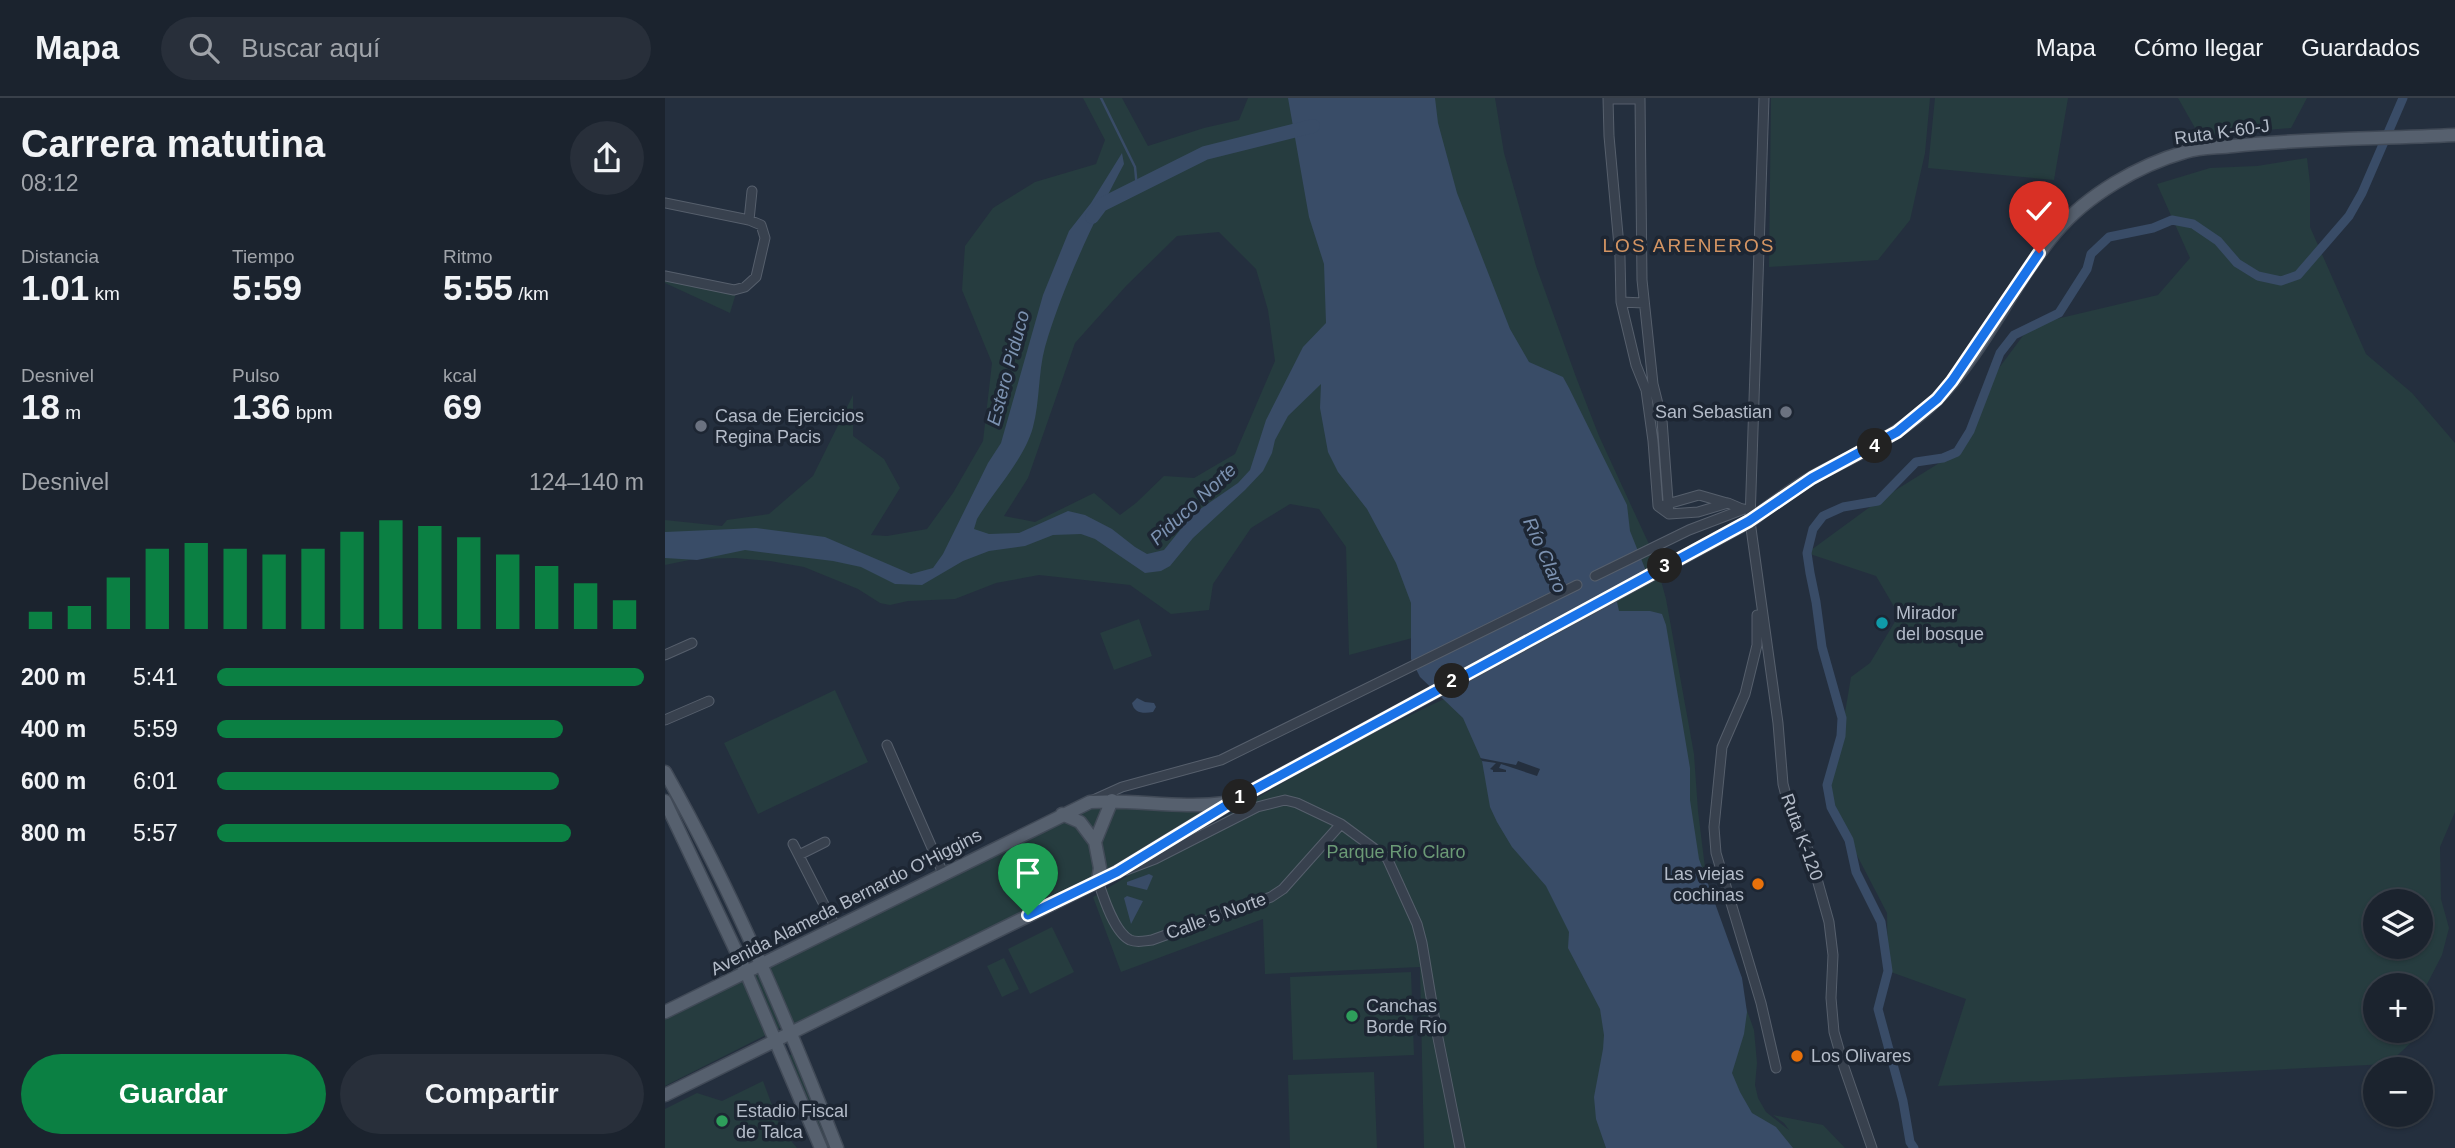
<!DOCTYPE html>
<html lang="es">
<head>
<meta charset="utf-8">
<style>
	body { margin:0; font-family:Arial,sans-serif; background:#282f3a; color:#f1f3f6; height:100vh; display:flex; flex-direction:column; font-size:26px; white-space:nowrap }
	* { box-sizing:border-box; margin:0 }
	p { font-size:23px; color:#a0a4aa }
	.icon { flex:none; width:38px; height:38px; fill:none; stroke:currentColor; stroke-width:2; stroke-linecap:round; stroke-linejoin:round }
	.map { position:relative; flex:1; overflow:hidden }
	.panel { display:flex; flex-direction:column; background:#1b232e; width:665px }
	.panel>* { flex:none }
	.buttons { position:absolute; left:1698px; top:791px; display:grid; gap:14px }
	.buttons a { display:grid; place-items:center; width:70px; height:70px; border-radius:50%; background:#1b232e; box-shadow:0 2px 5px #0004,0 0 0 2px #39404a; font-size:35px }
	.pin { position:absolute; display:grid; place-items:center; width:60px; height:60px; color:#fff; margin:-72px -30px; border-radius:50% 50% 50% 0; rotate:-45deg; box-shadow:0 0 7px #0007 }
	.pin .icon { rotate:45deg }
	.km { position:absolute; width:35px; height:35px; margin:-18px; border-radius:50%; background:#222; color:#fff; font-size:19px; line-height:35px; text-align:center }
	.round { display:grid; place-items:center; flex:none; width:74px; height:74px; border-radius:37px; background:#282f3a }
	.headline { display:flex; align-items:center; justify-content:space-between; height:119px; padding:0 21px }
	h1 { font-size:38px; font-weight:800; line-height:52px }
	.metrics { display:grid; grid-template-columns:repeat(3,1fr); gap:10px; height:119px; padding:7px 21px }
	.metrics div { display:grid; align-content:center }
	.metrics b { font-size:35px; font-weight:800 }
	.metrics small { font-size:19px; font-weight:400 }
	.metrics p { font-size:19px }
	.chart { height:196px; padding:14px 21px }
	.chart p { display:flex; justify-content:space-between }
	.chart svg { width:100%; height:126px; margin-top:7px; stroke:#0b8043; stroke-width:6 }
	.primary-button { display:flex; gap:14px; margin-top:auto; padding:14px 21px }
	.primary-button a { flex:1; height:80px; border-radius:42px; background:#0b8043; color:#fff; font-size:28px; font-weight:800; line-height:80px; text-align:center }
	.primary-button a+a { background:#282f3a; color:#f1f3f6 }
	ul { padding:0 21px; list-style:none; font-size:23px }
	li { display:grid; grid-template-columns:112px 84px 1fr; align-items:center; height:52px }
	li i { height:18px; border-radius:9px; background:#0b8043 }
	header { display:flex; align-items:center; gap:42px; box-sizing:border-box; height:98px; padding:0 35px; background:#1b232e; border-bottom:2px solid #39404a }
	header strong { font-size:33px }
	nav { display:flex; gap:38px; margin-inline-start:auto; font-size:24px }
	.search { width:490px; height:63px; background:#282f3a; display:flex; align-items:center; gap:18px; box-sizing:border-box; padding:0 24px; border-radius:38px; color:#a0a4aa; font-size:26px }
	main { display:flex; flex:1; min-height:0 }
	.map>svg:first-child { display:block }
	.green { fill:#263c3f; fill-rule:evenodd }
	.water { fill:#394c67 }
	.pier { fill:#242f3e }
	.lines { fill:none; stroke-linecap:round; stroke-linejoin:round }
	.stream { stroke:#394c67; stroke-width:2.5 }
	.canal { stroke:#394c67; stroke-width:9 }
	.river { stroke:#394c67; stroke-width:14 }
	.minor-casing { stroke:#565f6c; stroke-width:11 }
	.major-casing { stroke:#414a57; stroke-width:15 }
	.minor { stroke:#38414e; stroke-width:9 }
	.major { stroke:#56606e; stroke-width:12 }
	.route-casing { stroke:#fff; stroke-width:14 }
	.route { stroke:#1a73e8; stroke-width:9 }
	.worship-dot { fill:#6b7280; stroke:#1d2633; stroke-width:2.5 }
	.culture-dot { fill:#0f9aa8; stroke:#1d2633; stroke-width:2.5 }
	.food-dot { fill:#e8710a; stroke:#1d2633; stroke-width:2.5 }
	.leisure-dot { fill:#2e9e5b; stroke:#1d2633; stroke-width:2.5 }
	.labels { text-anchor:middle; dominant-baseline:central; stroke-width:7; stroke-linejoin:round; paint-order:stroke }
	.street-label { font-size:18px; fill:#b4bcc9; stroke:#1d2633 }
	.poi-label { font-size:18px; fill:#b4bcc9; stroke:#1d2633; text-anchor:start }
	.park-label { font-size:18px; fill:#6b9a76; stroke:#1d2633 }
	.neighbourhood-label { font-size:19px; letter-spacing:2px; fill:#d59563; stroke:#1d2633 }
	.water-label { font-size:19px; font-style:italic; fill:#7c92b1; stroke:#1d2633 }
</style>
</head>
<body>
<header>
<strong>Mapa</strong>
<div class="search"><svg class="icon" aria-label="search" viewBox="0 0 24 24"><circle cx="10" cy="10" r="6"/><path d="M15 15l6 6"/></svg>Buscar aquí</div>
<nav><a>Mapa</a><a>Cómo llegar</a><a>Guardados</a></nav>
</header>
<main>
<section class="panel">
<div class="headline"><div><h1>Carrera matutina</h1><p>08:12</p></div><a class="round"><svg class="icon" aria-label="share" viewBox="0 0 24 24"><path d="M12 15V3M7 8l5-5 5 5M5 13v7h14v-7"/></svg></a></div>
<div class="metrics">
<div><p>Distancia</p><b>1.01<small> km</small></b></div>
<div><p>Tiempo</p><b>5:59</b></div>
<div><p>Ritmo</p><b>5:55<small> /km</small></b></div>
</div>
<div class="metrics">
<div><p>Desnivel</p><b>18<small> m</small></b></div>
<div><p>Pulso</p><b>136<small> bpm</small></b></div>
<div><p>kcal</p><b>69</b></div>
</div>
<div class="chart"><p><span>Desnivel</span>124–140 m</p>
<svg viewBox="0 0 160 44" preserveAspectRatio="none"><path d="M5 44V38M15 44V36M25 44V26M35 44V16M45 44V14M55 44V16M65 44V18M75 44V16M85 44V10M95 44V6M105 44V8M115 44V12M125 44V18M135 44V22M145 44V28M155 44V34"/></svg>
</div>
<ul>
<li><b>200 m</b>5:41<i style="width:100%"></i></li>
<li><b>400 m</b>5:59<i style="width:81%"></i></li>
<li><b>600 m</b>6:01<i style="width:80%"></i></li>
<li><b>800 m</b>5:57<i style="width:83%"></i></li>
</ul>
<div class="primary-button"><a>Guardar</a><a>Compartir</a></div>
</section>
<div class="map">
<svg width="1790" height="1050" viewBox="0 0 1790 1050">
	<rect width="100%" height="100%" fill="#242f3e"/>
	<path class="green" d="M418,0H457L483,48L539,30L574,22L583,0H830L839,55L871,168L911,279L934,338L989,457L1001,501L1029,656L1033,713L1045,810L1089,932L1092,965L1090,987L1093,1000L1101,1014L1124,1032L1119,1025L1108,1017L1158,1027L1180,1050H949L938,1041L941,1050H759L755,869L600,876L598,821L456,874L428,799C545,728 661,654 786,598L751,539L684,557L681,449L654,411L625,406L586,430L548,486L544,512L506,516L465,487L374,477L331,485L290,501L243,503L225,507L215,505L193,491L139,469L105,463L70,460L29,461L0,467V422L57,428L62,422L104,416L148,378L188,297V338L219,361L235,390L206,437L222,438L262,431L288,395L318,343L327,265L297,192L300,148L328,110L370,84L431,66L440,42ZM554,134L591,171L603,212L610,263L570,356L529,380L499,378L471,405L455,417L429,395L370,424L339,418L363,380L410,245L461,188L512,138Z
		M1106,0H1265L1260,55L1245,122L1213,162L1104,169Z
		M1270,0H1403L1389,82L1263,70Z
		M1513,0H1642L1626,30L1534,37Z
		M1642,60L1645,85V129L1701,256L1747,295L1790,345V714L1775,749L1776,801L1784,830L1777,857L1758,894L1760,916L1755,929V887H1710V933H1754L1751,940L1723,966L1273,988L1301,901L1223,873L1222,815L1184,742L1162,687L1176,638L1186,579L1205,565L1234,517L1211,478L1142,455L1213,403L1292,354L1328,278L1366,227L1493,197L1525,160L1492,86L1545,70L1592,68ZM1710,803H1755V849H1710Z
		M0,183L71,195L65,215L0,185Z
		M474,521L487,558L449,572L435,535Z
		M170,592L203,664L93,716L59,645Z
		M443,706L536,715L448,769L128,928L125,925L0,988V919L407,715Z
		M387,829L409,874L365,896L343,851Z
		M339,860L354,891L337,899L322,868Z
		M746,874L749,957L628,962L625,879Z
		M128,956L168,1050H162L123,958Z
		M709,974L712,1050H625L623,977Z
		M98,983L116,1031L132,1050H0V1011L32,995L57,1003Z"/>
	<path class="water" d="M623,0H770L773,25L792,95L845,231L864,264L898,279L904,290L962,407L965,433L981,473L950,495L954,513H985L997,516L1001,527L1025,670V702L1034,761L1077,880L1082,914L1079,936L1067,975L1075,994L1087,1015L1111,1029L1128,1050H941L931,1021L929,999L938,951L939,937L935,911L903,850L904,834L881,788L847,749L832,724L825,709L817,663L798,620L755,579L746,561V505L731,465L702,411L673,374L663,354L655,310L656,286L623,318L610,342L607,355L598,373L580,392L528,440L505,468L496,473L480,475L430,441L416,436L388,437L360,448L324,453L298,463L257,487L230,486L196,469L168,463L80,452L32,462L0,460V434L91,430L160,439L246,476L268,470L278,456L323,365L336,345L378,197L404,133L426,105L457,55L459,66C430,120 397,190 380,249C373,275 375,303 368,329C360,360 329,393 312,421L309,431L324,436L354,435L403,413L420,417L447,431L470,449L482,456L499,452L528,416L573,385L585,372L601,322L638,249L661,225L659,166L644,119Z
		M472,600L480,604L489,605L491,609L488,614C478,616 469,615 467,605Z
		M484,776L488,778L482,792L462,787V784Z
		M462,798L478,803L466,826L459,800Z"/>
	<path class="pier" d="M815,660L851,667L853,663L875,671L872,678L836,666L834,670L841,672V674H828V672L825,671L831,665L817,663Z"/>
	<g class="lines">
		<path class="stream" d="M436,0L470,69L472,90"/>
		<path class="canal" d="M1249,1050L1245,1044L1238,1003L1213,911L1223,873L1216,824L1191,774L1184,742L1166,709L1162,687L1176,638L1177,620L1157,549L1151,504L1145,475L1142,455L1148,431L1158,418L1178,409L1213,403L1251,364L1278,360L1292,354L1305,333L1335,255L1349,237L1394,215L1422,171L1426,156L1444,139L1488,130L1507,122L1528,126L1553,143L1572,165L1593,178L1616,183L1633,177L1684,118L1697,95L1738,0"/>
		<path class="river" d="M427,119L436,107L540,55L648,28"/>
		<defs>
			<path id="minor" d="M943,0L944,38L955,159L956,204L971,267L981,292L988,343L993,408L1004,416L1033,414L1063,405L1077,411
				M975,0L977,182L988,286L997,322L1004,416
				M1099,0L1085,423L1113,625L1118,686L1125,713L1145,756L1164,824L1168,857L1166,900L1169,934L1179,969L1207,1050
				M943,1H975
				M0,105L84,122L96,127L100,140L91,179L80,189L69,192L0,178
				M84,122L87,93
				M956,204L979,205
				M999,407L1034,397L1062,405
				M930,478L1024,432L1079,411
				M1092,517V547L1080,596L1057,649L1049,729L1051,755L1096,905L1111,970
				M0,557L27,545
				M0,622L44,603
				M222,647L278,775
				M426,703L457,689L556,662L912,487
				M128,746L170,828
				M134,757L160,744
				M461,772L490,761L592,709L620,702L632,705L676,726L722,760L752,826L757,845L772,935L795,1050
				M433,783C438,798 449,834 465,842C472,845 479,843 487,842L606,799L618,791L676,726"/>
			<path id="major" d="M0,674C68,794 122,922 172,1050
				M0,703L81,874L156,1050
				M397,716L415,724L430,744
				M433,783L435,770L430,744L447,702
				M0,914L425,704C470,701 514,711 560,705
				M0,997L452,774L570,702L1085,423C1106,407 1127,391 1150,378C1193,355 1236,337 1271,302C1319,254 1347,186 1391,134C1422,97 1474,67 1520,54C1535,49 1552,50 1568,48C1641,40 1716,41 1790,37"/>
		</defs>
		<use href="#minor" class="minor-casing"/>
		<use href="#major" class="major-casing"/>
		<use href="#minor" class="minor"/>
		<use href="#major" class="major"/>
	</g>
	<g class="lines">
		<defs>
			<path id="route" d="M363,817L452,774L570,702L1084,423L1147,380L1232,334L1272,301L1287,283L1374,155"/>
		</defs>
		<use href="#route" class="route-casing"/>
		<use href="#route" class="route"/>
	</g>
	<g class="worship-dot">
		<circle cx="1121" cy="314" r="7"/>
		<circle cx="36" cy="328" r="7"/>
	</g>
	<circle class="culture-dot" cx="1217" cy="525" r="7"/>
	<g class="food-dot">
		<circle cx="1093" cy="786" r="7"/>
		<circle cx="1132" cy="958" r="7"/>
	</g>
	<g class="leisure-dot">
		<circle cx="687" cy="918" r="7"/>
		<circle cx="57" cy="1023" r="7"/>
	</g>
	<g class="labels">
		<g class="street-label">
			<text transform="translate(1557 34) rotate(-8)">Ruta K-60-J</text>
			<text transform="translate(1137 739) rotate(70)">Ruta K-120</text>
			<text transform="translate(181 804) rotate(-27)">Avenida Alameda Bernardo O'Higgins</text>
			<text transform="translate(551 818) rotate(-20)">Calle 5 Norte</text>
		</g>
		<g class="poi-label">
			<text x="1107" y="314" text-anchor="end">San Sebastian</text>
			<text x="50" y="318">Casa de Ejercicios<tspan x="50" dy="21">Regina Pacis</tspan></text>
			<text x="1231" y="515">Mirador<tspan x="1231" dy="21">del bosque</tspan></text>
			<text x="1079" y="776" text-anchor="end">Las viejas<tspan x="1079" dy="21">cochinas</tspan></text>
			<text x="701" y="908">Canchas<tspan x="701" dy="21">Borde Río</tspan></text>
			<text x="1146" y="958">Los Olivares</text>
			<text x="71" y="1013">Estadio Fiscal<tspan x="71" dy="21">de Talca</tspan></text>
		</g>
		<g class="park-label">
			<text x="731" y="754">Parque Río Claro</text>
		</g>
		<g class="neighbourhood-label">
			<text x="1024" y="147">LOS ARENEROS</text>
		</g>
		<g class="water-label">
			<text transform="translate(343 270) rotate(-75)">Estero Piduco</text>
			<text transform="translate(528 406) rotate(-43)">Piduco Norte</text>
			<text transform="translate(880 457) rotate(66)">Río Claro</text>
		</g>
	</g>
</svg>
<div class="buttons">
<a><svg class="icon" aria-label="layers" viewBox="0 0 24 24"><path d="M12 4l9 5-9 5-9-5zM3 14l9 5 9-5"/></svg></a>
<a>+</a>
<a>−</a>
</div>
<div class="pin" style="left:363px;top:817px;background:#1e9e55"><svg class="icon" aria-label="arrive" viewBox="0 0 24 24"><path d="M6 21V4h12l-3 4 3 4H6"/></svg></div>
<div class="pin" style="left:1374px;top:155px;background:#d93025"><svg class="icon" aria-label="check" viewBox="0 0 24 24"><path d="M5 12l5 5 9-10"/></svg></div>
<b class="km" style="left:575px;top:699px">1</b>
<b class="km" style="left:787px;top:583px">2</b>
<b class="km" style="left:1000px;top:468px">3</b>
<b class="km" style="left:1210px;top:348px">4</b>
</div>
</main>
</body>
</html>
